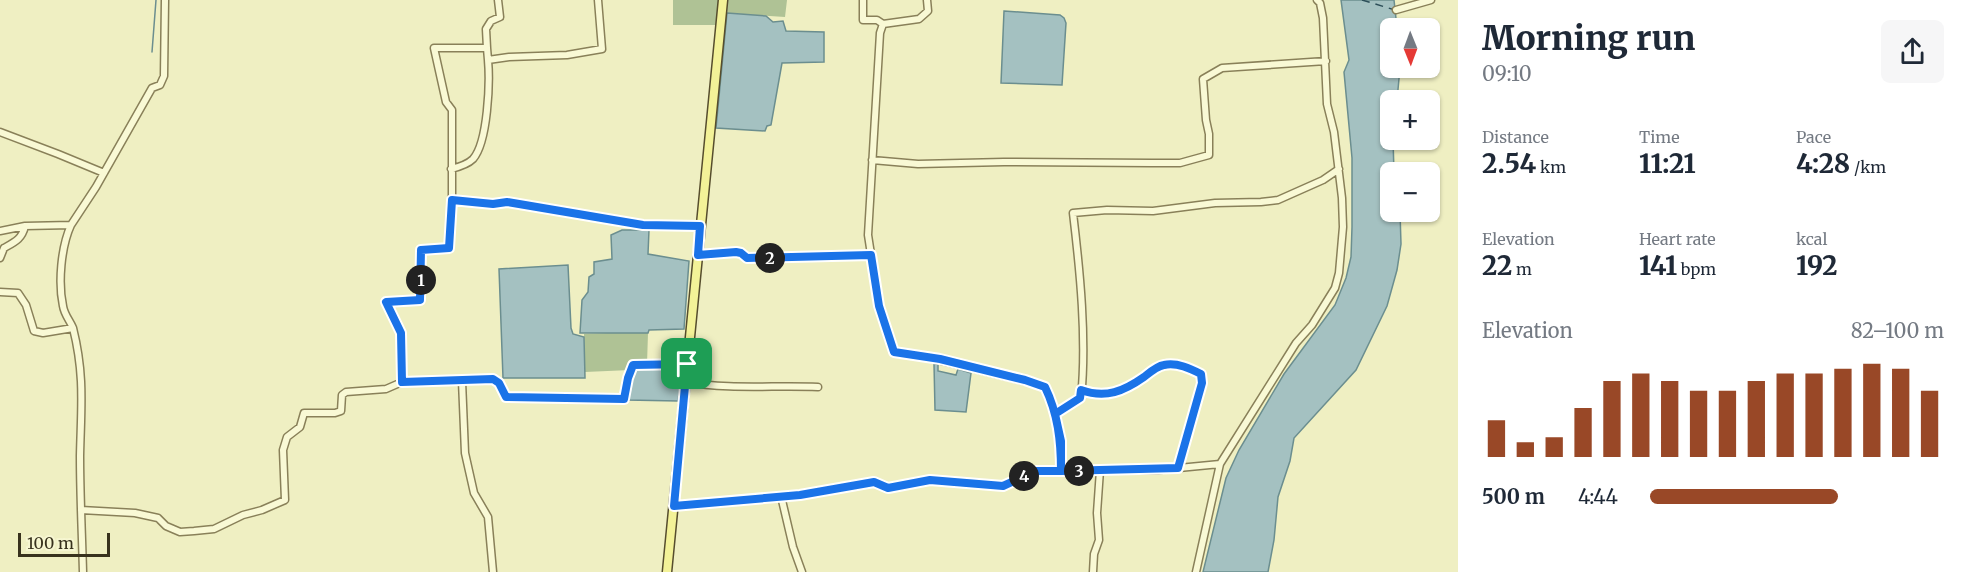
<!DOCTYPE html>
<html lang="en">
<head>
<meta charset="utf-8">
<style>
	body { margin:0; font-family:Merriweather,serif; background:#f6f6f7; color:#1f2937; height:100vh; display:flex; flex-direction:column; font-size:22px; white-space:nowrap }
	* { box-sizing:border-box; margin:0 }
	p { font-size:20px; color:#747a83 }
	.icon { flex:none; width:33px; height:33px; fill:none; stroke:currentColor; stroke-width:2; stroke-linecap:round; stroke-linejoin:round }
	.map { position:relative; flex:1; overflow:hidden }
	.details { display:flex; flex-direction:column; background:#fff; width:510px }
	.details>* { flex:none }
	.needle { width:39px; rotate:179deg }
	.fabs { position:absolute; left:1380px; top:18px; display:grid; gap:12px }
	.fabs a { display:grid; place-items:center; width:60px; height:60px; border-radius:9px; background:#fff; box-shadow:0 2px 4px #0004; font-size:30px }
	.scale { position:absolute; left:18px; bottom:15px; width:92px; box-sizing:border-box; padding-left:6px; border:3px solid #38321d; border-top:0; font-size:16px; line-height:21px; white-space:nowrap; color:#38321d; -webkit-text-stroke:4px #f6f6d1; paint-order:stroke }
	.pin { position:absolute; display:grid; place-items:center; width:51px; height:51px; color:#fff; margin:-26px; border-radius:12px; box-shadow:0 3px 9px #0006 }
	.km { position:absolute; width:30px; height:30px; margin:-15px; border-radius:50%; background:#222; color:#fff; font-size:16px; line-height:30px; text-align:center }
	.round { display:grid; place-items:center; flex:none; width:63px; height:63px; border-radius:9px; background:#f6f6f7 }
	.summary { display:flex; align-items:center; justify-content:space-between; height:102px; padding:0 24px }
	h1 { font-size:33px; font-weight:800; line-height:45px }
	.stats { display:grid; grid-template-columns:repeat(3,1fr); gap:9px; height:102px; padding:6px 24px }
	.stats div { display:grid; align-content:center }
	.stats b { font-size:26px; font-weight:800 }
	.stats small { font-size:16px; font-weight:400 }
	.stats p { font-size:16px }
	.chart { height:168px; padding:12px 24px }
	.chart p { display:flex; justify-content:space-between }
	.chart svg { width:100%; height:108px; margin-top:6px; stroke:#994827; stroke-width:6 }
	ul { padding:0 24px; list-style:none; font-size:20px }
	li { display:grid; grid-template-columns:96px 72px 1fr; align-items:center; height:45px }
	li i { height:15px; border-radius:8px; background:#994827 }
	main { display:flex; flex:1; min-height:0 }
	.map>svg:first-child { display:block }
	.cemetery { fill:#afc295 }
	.water { fill:#a4c1c1; stroke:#6b8e8f; stroke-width:1.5 }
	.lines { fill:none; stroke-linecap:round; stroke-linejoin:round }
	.stream { stroke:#6b8e8f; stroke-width:1.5 }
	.ferry { stroke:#2c4e58; stroke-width:1.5; stroke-dasharray:8 6; stroke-linecap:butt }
	.minor-casing { stroke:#898059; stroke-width:9 }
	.major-casing { stroke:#564d2d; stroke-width:11 }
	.minor { stroke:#f9f9d5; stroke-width:6 }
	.major { stroke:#f3f298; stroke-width:8 }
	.route-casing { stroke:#fff; stroke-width:12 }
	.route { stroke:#1a73e8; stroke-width:8 }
</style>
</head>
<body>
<main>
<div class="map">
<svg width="1458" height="572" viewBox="0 0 1458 572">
	<rect width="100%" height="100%" fill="#efefc2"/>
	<path class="cemetery" d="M673,0H787L785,17L722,13L720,25H673Z
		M607,333H648L647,364H641L630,370L585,372L584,334Z"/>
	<path class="water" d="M1341,0H1394L1397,28H1390V68H1400L1397,100H1390V140H1393L1394,172H1390V212H1400L1401,244L1397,270L1387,306L1356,370L1294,438L1290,461L1278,497L1274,540L1268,572H1203L1226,478L1239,450L1284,374L1335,305L1346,278L1351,257L1352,227V158L1344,72L1349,60Z
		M1004,11L1060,15L1064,18L1066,23L1062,85L1001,83Z
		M727,13L766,16L773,22L783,21L786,31L824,32V62L782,63L771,125L767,126L765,131L716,128Z
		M622,230H649L648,254L689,261L684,329L649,330L648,333H580L582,300L588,292L589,277L594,274V262L612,259L611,235Z
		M568,265L571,328L573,334L584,337L585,378H503L499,269Z
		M934,364H938V371L956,375L958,369L971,373L966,412L935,410Z
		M678,367L681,379L678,401L627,400L633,370L638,368Z"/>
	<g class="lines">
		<path class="stream" d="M152,52L156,0"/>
		<path class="ferry" d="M1362,0L1395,10"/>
		<defs>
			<path id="minor" d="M498,0L500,17L491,21L486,29L487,48H434L446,102L452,110V200L493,203L507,202L643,225L701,226
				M863,0V20H877L883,24
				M927,0L928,11L919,19L883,24L880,33L868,235L879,306L895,352C931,357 965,366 1000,375C1015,379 1030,381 1045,387C1057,414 1061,441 1061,471
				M1396,10L1431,0
				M487,48L488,60L509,57L567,55L602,49L598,0
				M0,132L58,154L104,173
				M872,160L918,164L1004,162L1151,163H1180L1209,155V134L1206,120L1203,79L1222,68L1326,61
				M451,169C459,167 468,164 473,159C488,142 490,82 488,60
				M71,225C61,247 58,283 63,306C64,314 70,321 73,328
				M0,231L25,226
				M698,255L737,252L741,253L747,258L871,255
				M0,258L4,248C15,242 22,239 25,226L71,225L96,187L152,88L160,85L164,76L165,0
				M0,292L18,293L26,305L34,331L43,333L73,328C85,376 81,408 80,456C80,495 82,533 83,572
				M462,381L465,453L474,493L488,517L493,572
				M402,382L401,333L386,302L420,300L421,250L449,248L452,200
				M686,382C730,390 774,385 818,387
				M1081,390C1106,399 1124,391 1144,377C1149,373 1157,366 1164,365C1176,362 1191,369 1201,374L1202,383L1178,468
				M1055,414L1081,398C1087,340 1080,271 1073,213L1107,210L1153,211L1215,203L1261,202L1278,200L1323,180L1339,169
				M781,496L793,547L802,572
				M674,506L800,495L875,482L888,488L930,480L1003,486L1036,471L1158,470L1220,464
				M81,510L135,513L158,518L166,526L180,532L194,531L214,529L243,515L262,510L285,500L283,450L287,437L300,427L304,413H335L341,411L342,395L346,392L386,389L402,382L493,379L499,383L506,397L624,399L628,378L633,365L688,364
				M1093,572L1094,554L1099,540L1097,513L1100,470
				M1196,572L1220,464L1296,343L1312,325L1335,288L1339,273L1343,227L1342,198L1334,132L1327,104L1323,18L1320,3L1317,0"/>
			<path id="major" d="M667,572L723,0"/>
		</defs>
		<use href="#minor" class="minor-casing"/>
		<use href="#major" class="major-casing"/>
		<use href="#minor" class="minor"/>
		<use href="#major" class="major"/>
	</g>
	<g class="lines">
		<defs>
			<path id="route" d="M687,364L633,365L628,378L624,399L506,397L499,383L493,379L402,382L401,333L386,302L420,300L421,250L449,248L452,200L493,204L507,202L643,225L700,226L698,255L736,252L741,253L747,258L871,255L879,306L894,352L940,359L1025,380L1045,387C1058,414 1061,441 1061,471L1178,468L1202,383L1201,374C1191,369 1177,362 1164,365C1157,366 1149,373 1144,377C1124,391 1106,399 1081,390L1080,398L1055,414L1061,441V471H1036L1003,486L930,480L888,488L874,482L800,495L674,506L687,364"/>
		</defs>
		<use href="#route" class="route-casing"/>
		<use href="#route" class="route"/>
	</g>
</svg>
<div class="fabs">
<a><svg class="needle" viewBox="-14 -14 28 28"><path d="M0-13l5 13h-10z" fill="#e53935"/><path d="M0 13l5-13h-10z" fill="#747a83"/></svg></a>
<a>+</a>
<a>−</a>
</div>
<div class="scale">100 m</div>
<div class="pin" style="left:687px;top:364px;background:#1e9e55"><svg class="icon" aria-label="arrive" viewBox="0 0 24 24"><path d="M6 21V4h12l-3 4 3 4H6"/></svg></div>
<b class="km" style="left:421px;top:280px">1</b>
<b class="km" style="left:770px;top:258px">2</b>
<b class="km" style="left:1079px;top:471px">3</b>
<b class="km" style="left:1024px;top:476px">4</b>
</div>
<section class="details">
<div class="summary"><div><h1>Morning run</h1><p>09:10</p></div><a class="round"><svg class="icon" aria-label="share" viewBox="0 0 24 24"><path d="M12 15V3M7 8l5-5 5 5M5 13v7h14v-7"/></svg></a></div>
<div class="stats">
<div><p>Distance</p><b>2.54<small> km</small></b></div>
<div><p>Time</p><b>11:21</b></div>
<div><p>Pace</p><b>4:28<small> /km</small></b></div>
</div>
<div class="stats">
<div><p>Elevation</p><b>22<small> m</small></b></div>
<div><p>Heart rate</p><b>141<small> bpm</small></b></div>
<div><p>kcal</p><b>192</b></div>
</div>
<div class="chart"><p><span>Elevation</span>82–100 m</p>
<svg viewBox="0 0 160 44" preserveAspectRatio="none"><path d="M5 44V29M15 44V38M25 44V36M35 44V24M45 44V13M55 44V10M65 44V13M75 44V17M85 44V17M95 44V13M105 44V10M115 44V10M125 44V8M135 44V6M145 44V8M155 44V17"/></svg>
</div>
<ul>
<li><b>500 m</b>4:44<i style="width:64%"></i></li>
</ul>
</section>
</main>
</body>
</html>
